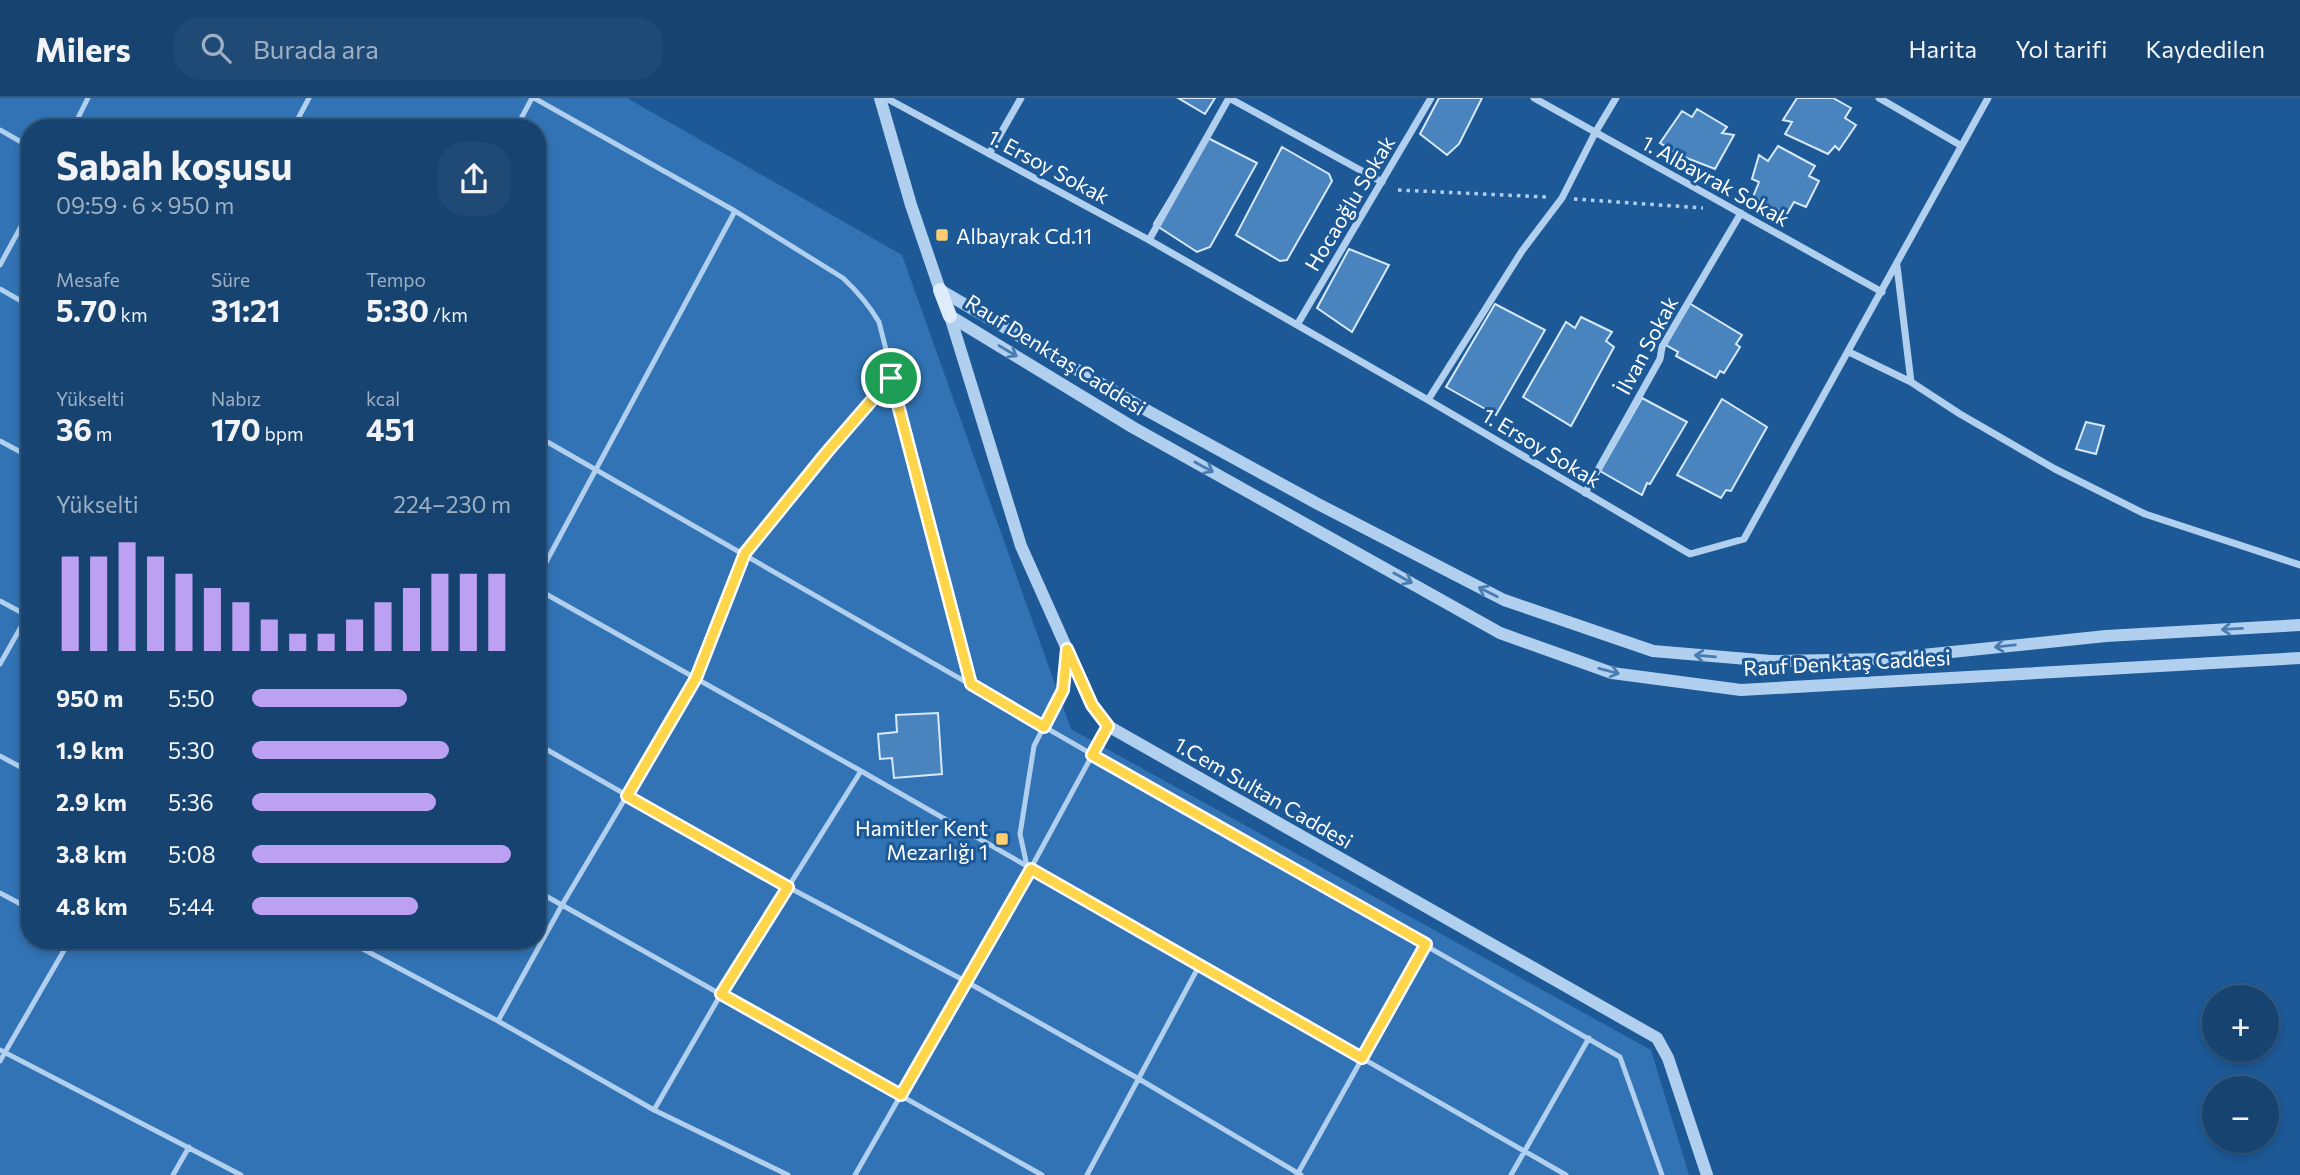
<!DOCTYPE html>
<html lang="tr">
<head>
<meta charset="utf-8">
<style>
	body { margin:0; font-family:Commissioner,sans-serif; background:#1f4a75; color:#f1f3f6; height:100vh; display:flex; flex-direction:column; font-size:26px; white-space:nowrap }
	* { box-sizing:border-box; margin:0 }
	p { font-size:23px; color:#9eb0c3 }
	.icon { flex:none; width:38px; height:38px; fill:none; stroke:currentColor; stroke-width:2; stroke-linecap:round; stroke-linejoin:round }
	.map { position:relative; flex:1; overflow:hidden }
	.panel { position:absolute; left:21px; top:21px; width:525px; height:830px; display:flex; flex-direction:column; background:#164370; border-radius:28px; box-shadow:0 4px 10px #0003,0 0 0 2px #355c83 }
	.panel>* { flex:none }
	.tools { position:absolute; left:2202px; top:887px; display:grid; gap:14px }
	.tools a { display:grid; place-items:center; width:77px; height:77px; border-radius:50%; background:#164370; box-shadow:0 4px 10px #0003,0 0 0 2px #355c83; font-size:35px }
	.pin { position:absolute; display:grid; place-items:center; width:60px; height:60px; color:#fff; margin:-30px; border:4px solid #fff; border-radius:50%; box-shadow:0 2px 7px #0007 }
	.round { display:grid; place-items:center; flex:none; width:74px; height:74px; border-radius:28px; background:#1f4a75 }
	.headline { display:flex; align-items:center; justify-content:space-between; height:119px; padding:0 35px }
	h1 { font-size:38px; font-weight:700; line-height:52px }
	.metrics { display:grid; grid-template-columns:repeat(3,1fr); gap:10px; height:119px; padding:7px 35px }
	.metrics div { display:grid; align-content:center }
	.metrics b { font-size:30px; font-weight:700 }
	.metrics small { font-size:19px; font-weight:400 }
	.metrics p { font-size:19px }
	.chart { height:196px; padding:14px 35px }
	.chart p { display:flex; justify-content:space-between }
	.chart svg { width:100%; height:126px; margin-top:7px; stroke:#bca0f2; stroke-width:6 }
	ul { padding:0 35px; list-style:none; font-size:23px }
	li { display:grid; grid-template-columns:112px 84px 1fr; align-items:center; height:52px }
	li i { height:18px; border-radius:9px; background:#bca0f2 }
	header { display:flex; align-items:center; gap:42px; box-sizing:border-box; height:98px; padding:0 35px; background:#164370; border-bottom:2px solid #355c83 }
	header strong { font-size:33px }
	nav { display:flex; gap:38px; margin-inline-start:auto; font-size:24px }
	.search { width:490px; height:63px; background:#1f4a75; display:flex; align-items:center; gap:18px; box-sizing:border-box; padding:0 24px; border-radius:28px; color:#9eb0c3; font-size:26px }
	.map>svg:first-child { display:block }
	.green { fill:#3173b4; fill-rule:evenodd }
	.building { fill:#4a84be; stroke:#d7e9fb; stroke-width:2 }
	.lines { fill:none; stroke-linecap:round; stroke-linejoin:round }
	.path { stroke:#b1d0ef; stroke-width:3.5; stroke-dasharray:3.5 5; stroke-linecap:butt }
	.service { stroke:#b1d0ef; stroke-width:5 }
	.minor { stroke:#b1d0ef; stroke-width:7 }
	.tertiary { stroke:#b1d0ef; stroke-width:12 }
	.secondary { stroke:#deecfb; stroke-width:14 }
	.oneway { stroke:#497db1 }
	.route-casing { stroke:#fff; stroke-width:14 }
	.route { stroke:#ffd54a; stroke-width:9 }
	.poi-dot { fill:#fecd6f; stroke:#1d5996; stroke-width:2.5 }
	.labels { text-anchor:middle; dominant-baseline:central; stroke-width:6; stroke-linejoin:round; paint-order:stroke }
	.street-label { font-size:21px; fill:#fff; stroke:#1d5996 }
	.poi-label { font-size:21px; fill:#fff; stroke:#1d5996; text-anchor:start }
</style>
</head>
<body>
<header>
<strong>Milers</strong>
<div class="search"><svg class="icon" aria-label="search" viewBox="0 0 24 24"><circle cx="10" cy="10" r="6"/><path d="M15 15l6 6"/></svg>Burada ara</div>
<nav><a>Harita</a><a>Yol tarifi</a><a>Kaydedilen</a></nav>
</header>
<div class="map">
<svg width="2300" height="1077" viewBox="0 0 2300 1077">
	<rect width="100%" height="100%" fill="#1d5996"/>
	<path class="green" d="M0,0H627L902,157L1071,631L1651,952L1689,1077H0ZM30,30H537V842H30Z"/>
	<path class="building" d="M1178,0H1215L1205,16Z
		M1439,0H1482L1459,46L1447,57L1420,36Z
		M1797,0H1833L1851,10L1845,20L1856,27L1839,52L1835,48L1828,56L1785,36L1792,24L1783,22Z
		M1697,11L1727,29L1722,35L1734,37L1715,71L1679,57L1660,45L1682,13L1692,19Z
		M1206,39L1257,65L1210,149L1197,154L1154,126Z
		M1778,48L1815,68L1809,78L1819,83L1806,109L1794,104L1787,116L1753,99L1759,84L1752,81L1759,57L1768,63Z
		M1282,49L1329,76L1332,83L1287,162L1280,163L1236,137Z
		M1349,151L1389,167L1352,234L1317,210Z
		M1689,205L1742,237L1736,246L1740,249L1724,275L1720,273L1716,280L1676,258L1678,254L1664,246Z
		M1495,206L1545,232L1496,317L1446,289Z
		M1581,219L1612,234L1606,243L1614,249L1571,328L1523,299L1566,224L1575,230Z
		M1642,300L1687,324L1650,386L1647,385L1642,397L1600,373Z
		M1722,301L1767,329L1731,393L1726,392L1721,400L1677,377Z
		M2086,324L2104,328L2096,356L2076,351Z
		M938,615L942,676L894,680L892,660L880,661L878,636L897,634L896,617Z"/>
	<g class="lines">
		<path class="path" d="M1398,92L1546,99
			M1574,101L1703,110"/>
		<path class="service" d="M534,0L735,113L843,180C858,194 869,207 879,224L971,586
			M73,30L88,0
			M293,30L309,0
			M516,30L532,0
			M0,32L30,49
			M0,167L30,112
			M0,191L30,208
			M537,338L1620,959L1662,1077
			M0,343L30,359
			M537,481L735,113
			M537,491L861,673L1566,1077
			M0,503L30,519
			M0,566L30,513
			M537,646L788,789L967,884L1139,981L1301,1077
			M0,658L30,674
			M1027,768L1020,736L1034,648L1063,591L1067,558
			M537,793L1042,1077
			M0,795L30,811
			M346,842L498,923L654,1012L788,1077
			M498,923L562,807L696,581L745,455L827,354L891,280
			M0,952L241,1077
			M0,963L70,842
			M654,1012L721,896L861,673
			M173,1077L189,1049
			M855,1077L1031,770L1108,628
			M1087,1077L1200,866
			M1297,1077L1426,846
			M1511,1077L1589,940"/>
		<path class="minor" d="M886,0L1149,142L1428,302L1690,456L1744,441L1988,0
			M1229,0L1382,84
			M1534,0L1882,194
			M1879,0L1960,47
			M989,56L1021,0
			M1149,142L1229,0
			M1897,168L1911,284L1960,316L2055,371L2145,416L2300,467
			M1297,227L1431,0
			M1849,254L1911,284
			M1428,302L1522,153L1562,100L1595,35L1616,0
			M1585,395L1660,261L1662,249L1679,220L1741,115"/>
		<path class="tertiary" d="M880,0L911,107L940,192L1148,313L1318,406L1504,502L1653,553L1771,563L1884,561L2106,538L2300,527
			M950,218L1134,330L1500,535L1612,575L1741,592L2300,560
			M950,218L1021,448L1092,607L1108,628L1657,940L1668,960L1707,1077"/>
		<path class="secondary" d="M940,192L950,218"/>
	</g>
	<defs><path id="oneway-shaft" d="M-6 0H5M1.5-3L5.5 0L1.5 3" fill="none" stroke-width="1.6" stroke-linecap="round" stroke-linejoin="round" transform="scale(1.75)"/></defs>
	<g class="oneway">
		<use href="#oneway-shaft" transform="translate(1008 253) rotate(31)"/>
		<use href="#oneway-shaft" transform="translate(1204 369) rotate(29)"/>
		<use href="#oneway-shaft" transform="translate(1403 480) rotate(29)"/>
		<use href="#oneway-shaft" transform="translate(1488 494) rotate(-153)"/>
		<use href="#oneway-shaft" transform="translate(2232 531) rotate(177)"/>
		<use href="#oneway-shaft" transform="translate(2005 548) rotate(174)"/>
		<use href="#oneway-shaft" transform="translate(1705 558) rotate(-175)"/>
		<use href="#oneway-shaft" transform="translate(1609 573) rotate(15)"/>
	</g>
	<g class="lines">
		<defs>
			<path id="route" d="M891,280L971,586L1044,629L1063,592L1067,551L1092,607L1108,628L1092,657L1426,846L1362,960L1031,771L901,997L721,896L788,789L627,698L696,580L745,455L827,354Z"/>
		</defs>
		<use href="#route" class="route-casing"/>
		<use href="#route" class="route"/>
	</g>
	<g class="poi-dot">
		<rect x="935" y="130" width="14" height="14" rx="3.5"/>
		<rect x="995" y="734" width="14" height="14" rx="3.5"/>
	</g>
	<g class="labels">
		<g class="street-label">
			<text transform="translate(1049 68) rotate(28)">1. Ersoy Sokak</text>
			<text transform="translate(1716 82) rotate(29)">1. Albayrak Sokak</text>
			<text transform="translate(1349 105) rotate(-59)">Hocaoğlu Sokak</text>
			<text transform="translate(1646 247) rotate(-62)">İlvan Sokak</text>
			<text transform="translate(1056 256) rotate(32)">Rauf Denktaş Caddesi</text>
			<text transform="translate(1542 349) rotate(31)">1. Ersoy Sokak</text>
			<text transform="translate(1847 564) rotate(-3)">Rauf Denktaş Caddesi</text>
			<text transform="translate(1264 694) rotate(30)">1.Cem Sultan Caddesi</text>
		</g>
		<g class="poi-label">
			<text x="956" y="137">Albayrak Cd.11</text>
			<text x="988" y="729" text-anchor="end">Hamitler Kent<tspan x="988" dy="24">Mezarlığı 1</tspan></text>
		</g>
	</g>
</svg>
<div class="tools">
<a>+</a>
<a>−</a>
</div>
<div class="pin" style="left:891px;top:280px;background:#1e9e55"><svg class="icon" aria-label="arrive" viewBox="0 0 24 24"><path d="M6 21V4h12l-3 4 3 4H6"/></svg></div>
<section class="panel">
<div class="headline"><div><h1>Sabah koşusu</h1><p>09:59 · 6 × 950 m</p></div><a class="round"><svg class="icon" aria-label="share" viewBox="0 0 24 24"><path d="M12 15V3M7 8l5-5 5 5M5 13v7h14v-7"/></svg></a></div>
<div class="metrics">
<div><p>Mesafe</p><b>5.70<small> km</small></b></div>
<div><p>Süre</p><b>31:21</b></div>
<div><p>Tempo</p><b>5:30<small> /km</small></b></div>
</div>
<div class="metrics">
<div><p>Yükselti</p><b>36<small> m</small></b></div>
<div><p>Nabız</p><b>170<small> bpm</small></b></div>
<div><p>kcal</p><b>451</b></div>
</div>
<div class="chart"><p><span>Yükselti</span>224–230 m</p>
<svg viewBox="0 0 160 44" preserveAspectRatio="none"><path d="M5 44V11M15 44V11M25 44V6M35 44V11M45 44V17M55 44V22M65 44V27M75 44V33M85 44V38M95 44V38M105 44V33M115 44V27M125 44V22M135 44V17M145 44V17M155 44V17"/></svg>
</div>
<ul>
<li><b>950 m</b>5:50<i style="width:60%"></i></li>
<li><b>1.9 km</b>5:30<i style="width:76%"></i></li>
<li><b>2.9 km</b>5:36<i style="width:71%"></i></li>
<li><b>3.8 km</b>5:08<i style="width:100%"></i></li>
<li><b>4.8 km</b>5:44<i style="width:64%"></i></li>
</ul>
</section>
</div>
</body>
</html>
